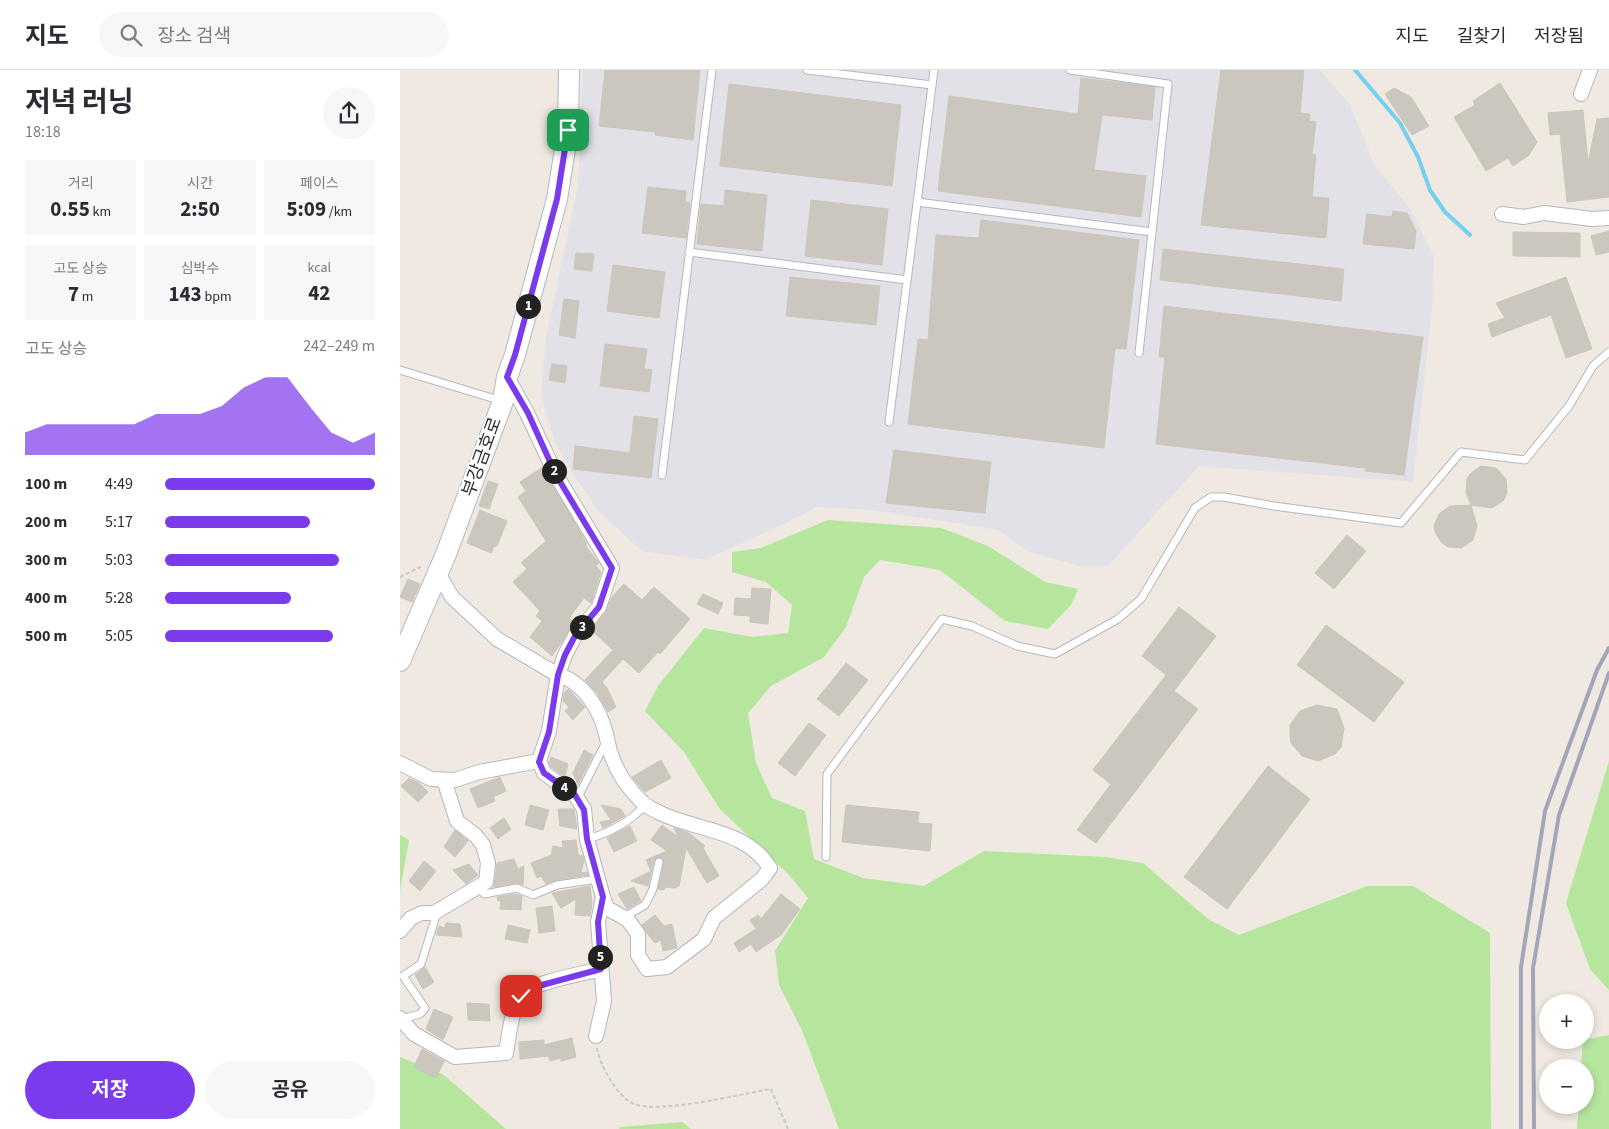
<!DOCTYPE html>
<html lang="ko">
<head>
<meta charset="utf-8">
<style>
	body { margin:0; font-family:"Source Sans 3","Noto Sans KR",sans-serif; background:#f7f7f7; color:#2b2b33; height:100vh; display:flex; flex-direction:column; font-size:19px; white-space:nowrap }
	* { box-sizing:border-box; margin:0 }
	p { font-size:16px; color:#7c7c81 }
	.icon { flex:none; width:28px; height:28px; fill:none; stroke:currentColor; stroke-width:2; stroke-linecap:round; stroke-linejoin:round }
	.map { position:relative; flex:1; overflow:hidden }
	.panel { display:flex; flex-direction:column; background:#fff; width:400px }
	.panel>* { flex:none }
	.fabs { position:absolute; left:1139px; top:924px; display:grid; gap:10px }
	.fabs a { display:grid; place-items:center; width:55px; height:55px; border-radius:50%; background:#fff; box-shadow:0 2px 8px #0003; font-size:25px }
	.pin { position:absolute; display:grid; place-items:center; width:42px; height:42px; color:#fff; margin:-21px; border-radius:10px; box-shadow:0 2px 8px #0006 }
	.km { position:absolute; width:25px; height:25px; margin:-12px; border-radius:50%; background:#222; color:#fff; font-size:14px; line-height:25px; text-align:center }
	.round { display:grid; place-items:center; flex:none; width:52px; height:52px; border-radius:26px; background:#f7f7f7 }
	.overview { display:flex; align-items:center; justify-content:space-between; height:85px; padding:0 25px }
	h1 { font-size:28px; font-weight:700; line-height:38px }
	.figures { display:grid; grid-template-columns:repeat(3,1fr); gap:8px; height:85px; padding:5px 25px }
	.figures div { display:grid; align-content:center; border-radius:0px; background:#f7f7f7; text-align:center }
	.figures b { font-size:21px; font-weight:700 }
	.figures small { font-size:14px; font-weight:400 }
	.figures p { font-size:14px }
	.chart { height:140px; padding:10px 25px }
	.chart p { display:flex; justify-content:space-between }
	.chart svg { width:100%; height:90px; margin-top:5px; fill:#7c3aed; opacity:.7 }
	.action { display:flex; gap:10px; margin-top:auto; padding:10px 25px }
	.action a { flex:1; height:58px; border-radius:30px; background:#7c3aed; color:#fff; font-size:20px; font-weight:700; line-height:58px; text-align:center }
	.action a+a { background:#f7f7f7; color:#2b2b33 }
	ul { padding:0 25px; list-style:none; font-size:16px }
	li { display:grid; grid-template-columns:80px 60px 1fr; align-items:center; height:38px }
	li i { height:12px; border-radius:6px; background:#7c3aed }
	header { display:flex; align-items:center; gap:30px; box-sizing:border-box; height:70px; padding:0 25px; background:#fff; border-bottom:1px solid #e1e1e2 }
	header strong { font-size:24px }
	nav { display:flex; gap:28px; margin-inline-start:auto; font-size:18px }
	.search { width:350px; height:45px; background:#f7f7f7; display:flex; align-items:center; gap:12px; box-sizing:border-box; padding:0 18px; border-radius:28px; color:#7c7c81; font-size:19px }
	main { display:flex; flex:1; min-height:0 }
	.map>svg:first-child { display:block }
	.industrial { fill:#e3e1e8 }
	.green { fill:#b6e59e }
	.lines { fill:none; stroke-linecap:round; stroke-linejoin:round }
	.stream { stroke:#75cff0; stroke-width:4 }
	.building { fill:#cbc7bf; stroke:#cbc5ba }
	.lane-casing { stroke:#b4b7c1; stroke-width:9 }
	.street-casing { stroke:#b4b7c1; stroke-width:16 }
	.secondary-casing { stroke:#b4b7c1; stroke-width:22 }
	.path { stroke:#c9c9c9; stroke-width:2; stroke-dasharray:4 2.5; stroke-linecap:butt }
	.lane { stroke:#fff; stroke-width:7 }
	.street { stroke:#fff; stroke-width:14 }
	.secondary { stroke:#fff; stroke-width:20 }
	.rail { stroke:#a3a6b8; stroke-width:4 }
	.route-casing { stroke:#fff; stroke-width:10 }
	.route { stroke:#7c3aed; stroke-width:6 }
	.labels { text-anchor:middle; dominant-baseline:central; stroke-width:4; stroke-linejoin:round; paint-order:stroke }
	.street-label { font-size:18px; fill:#2e2e2e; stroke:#fff }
</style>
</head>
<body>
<header>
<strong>지도</strong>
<div class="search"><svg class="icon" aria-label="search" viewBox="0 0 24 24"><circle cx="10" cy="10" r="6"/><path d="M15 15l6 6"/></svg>장소 검색</div>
<nav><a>지도</a><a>길찾기</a><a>저장됨</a></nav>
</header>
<main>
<section class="panel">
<div class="overview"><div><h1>저녁 러닝</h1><p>18:18</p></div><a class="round"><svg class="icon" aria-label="share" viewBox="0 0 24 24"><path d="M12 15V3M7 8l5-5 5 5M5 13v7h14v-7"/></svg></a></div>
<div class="figures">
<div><p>거리</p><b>0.55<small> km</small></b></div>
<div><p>시간</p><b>2:50</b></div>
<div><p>페이스</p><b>5:09<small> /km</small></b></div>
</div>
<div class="figures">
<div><p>고도 상승</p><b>7<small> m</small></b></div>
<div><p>심박수</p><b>143<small> bpm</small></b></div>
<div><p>kcal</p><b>42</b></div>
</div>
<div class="chart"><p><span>고도 상승</span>242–249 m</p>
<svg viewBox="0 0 160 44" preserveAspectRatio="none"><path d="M0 44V33L10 29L20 29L30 29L40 29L50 29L60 24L70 24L80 24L90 20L100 11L110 6L120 6L130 20L140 33L150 38L160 33V44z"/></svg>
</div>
<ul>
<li><b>100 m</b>4:49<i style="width:100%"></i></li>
<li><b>200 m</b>5:17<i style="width:69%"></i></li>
<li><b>300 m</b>5:03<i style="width:83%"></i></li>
<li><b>400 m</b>5:28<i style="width:60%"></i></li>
<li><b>500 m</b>5:05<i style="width:80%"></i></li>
</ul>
<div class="action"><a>저장</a><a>공유</a></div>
</section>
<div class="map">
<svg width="1209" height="1059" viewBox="0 0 1209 1059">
	<rect width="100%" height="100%" fill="#efe9e1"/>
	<path class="industrial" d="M183,0H920L950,35L975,96L1009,137L1034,187L1032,239L1013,412L799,396L708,496H679L629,482L599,460L472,440L417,437L376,458L304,490L242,481L199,442L170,399L154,370L141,325L146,267L178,117Z"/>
	<path class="green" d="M428,450L541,458L588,476L645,512L678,519L671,535L648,559L605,551L540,500L480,490L464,507L446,557L424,587L371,616L348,643L356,693L372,728L405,741L414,789L463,808L524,816L584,781L705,787L743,793L808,849L839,865L967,816H1013L1090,863L1091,1059H439L402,960L379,915L375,881L408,828L389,805L319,738L284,682L245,641L258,616L304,558L352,567L388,563L392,535L366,512L332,502V482L361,478Z
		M1209,691V920L1190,899L1166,833Z
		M0,765L9,770L0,821Z
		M1209,965V1059H1177L1179,1035H1185V998L1181,997L1183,970Z
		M0,987L44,1005L106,1059H0Z
		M282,1052L291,1059H219L220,1057Z"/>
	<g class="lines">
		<path class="stream" d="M955,0L1000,53L1018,87L1030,120L1045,142L1070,165"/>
	</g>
	<path class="building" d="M205,0H300L293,70L255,65V62L199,56Z
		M821,0H904L900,43L910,44L909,51L916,52L912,84L916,85L912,127L929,128L926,168L801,155Z
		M681,8L755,17L752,50L702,45L694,100L746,106L741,147L538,121L549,26L678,44Z
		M1100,13L1137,72L1129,85L1113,96L1108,88L1086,101L1054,47L1075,35L1073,31Z
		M329,14L501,35L492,116L320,96Z
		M994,18L1011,27L1029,56L1012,65L985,24Z
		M1183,40L1188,93L1197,49L1209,48V127L1167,132L1160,64L1150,65L1148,43Z
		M248,117L286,121L285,132L290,133L286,168L242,163Z
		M325,120L367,125L362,181L297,174L301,134L324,136Z
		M411,130L488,139L482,195L405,186Z
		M993,141L1007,143L1016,161L1014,179L963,174L967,144L992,147Z
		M581,150L739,170L726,279L715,278L704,378L508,354L518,269L528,270L536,165L579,168Z
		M1209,161V182L1196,185L1191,166Z
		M1113,162L1180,163V187L1113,186Z
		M763,179L944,199L941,231L760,210Z
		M176,183L194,184L192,201L174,199Z
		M213,195L265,202L259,248L207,241Z
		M390,207L480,216L476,255L386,246Z
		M1166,207L1192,279L1166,288L1151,245L1092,267L1088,254L1105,248L1096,233Z
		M164,229L179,231L175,268L159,265Z
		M764,236L1023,267L1004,405L965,401V398L756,374L765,287H759Z
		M205,274L247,279L244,299L252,300L249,322L200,316Z
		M152,294L167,296L165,313L149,310Z
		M234,346L258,349L251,408L173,399L175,376L230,383Z
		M494,380L591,392L585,443L486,433Z
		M1081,396L1096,398L1106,409L1107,423L1104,430L1092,438L1071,435L1066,423L1067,409L1070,404Z
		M143,397L187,474L185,475L199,493L196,496L201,502L191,533L184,528L169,548L175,553L152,586L130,567L142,551L136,546L140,541L113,512L127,499L121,493L146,471L118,427L126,421L120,412Z
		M88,411L98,414L89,439L79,436Z
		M1071,435L1077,456L1073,470L1061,478L1048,477L1042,473L1035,462L1034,456L1039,444L1050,436Z
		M80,440L107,451L97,476L94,477L91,483L67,473Z
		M947,465L966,481L934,519L915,503Z
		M8,509L20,514L12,532L0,527Z
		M224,514L242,530L254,517L290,549L260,584L258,582L239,603L223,589L202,612L207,618L216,637L208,642L197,623L185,610L213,580L191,560L206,542L212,527Z
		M352,518L371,519L368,554L350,552V546L334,545L335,528L351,529Z
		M303,524L323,533L318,544L297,534Z
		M779,537L816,566L774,621L798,639L696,773L677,760L711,714L693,700L766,605L742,586Z
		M926,555L1004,612L974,652L897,595Z
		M446,593L468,610L439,646L417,629Z
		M168,619L185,637L173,650L165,641L169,637L163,631L164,623Z
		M917,635L937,639L944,658L941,677L935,684L918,691L902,686L891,673L890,664V655L900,641Z
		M409,653L426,665L395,706L378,693Z
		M184,680L193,685L178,715L173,703Z
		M151,687L168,694L165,707L151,697L149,692Z
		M261,690L271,708L245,722L232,707Z
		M868,696L910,729L827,839L784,807Z
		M100,707L106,721L93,727L95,731L78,738L70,719Z
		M9,708L19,713L28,722L18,732L1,716Z
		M130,735L149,740L143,760L125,755Z
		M201,735L221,739L225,746L203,758L200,752L211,750Z
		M446,735L519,742L518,753L532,754L530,781L442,772Z
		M158,739H174L177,759L160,756Z
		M104,748L111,759L98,769L90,758Z
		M262,755L278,767L274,758L289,763L305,776L303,778L319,806L307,813L286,778L279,816L274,818L265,817L264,820L258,819L264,793L260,787L254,790L248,816L231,811L251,801L246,790L267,781L251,770Z
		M230,756L237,771L214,782L207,768Z
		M55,760L68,771L55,787L44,777Z
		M176,770L178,785L183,786L184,790L181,803L187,802L188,805L156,810L146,814L141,806L137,808L131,793L151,785L153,776L163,778L162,771Z
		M114,789L118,799L124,796L123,815L116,813L94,817L97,793Z
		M24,791L36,801L20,821L9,811Z
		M69,794L78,805L66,814L53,800Z
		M190,816L192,833L190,846L175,845L176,829L161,838L152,823Z
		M234,817L241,831L227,839L218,824Z
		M116,824L122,826L121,840L100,839L101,830L98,831L97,827Z
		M381,824L400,839L381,865L356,882L351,874L339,882L334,873L356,859L350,850L358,845L361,849Z
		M152,836L155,861L139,863L136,838Z
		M255,845L264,856L272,854L277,878L263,881L261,870L255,873L247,863L242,855Z
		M46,853L60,854L62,867L36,865L39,856L45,858Z
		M108,855L130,860L127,873L105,869Z
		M25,897L34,912L23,919L15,905Z
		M67,933L89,934L90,951L68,950Z
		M34,939L53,947L43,970L26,959Z
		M172,968L176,987L161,991V988L150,991L149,986L120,989L119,972L144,970V975Z
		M22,979L44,991L36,1008L14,997Z"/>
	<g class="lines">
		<defs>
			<path id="lane" d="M407,0L532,15
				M670,0L768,14L739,283
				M517,132L752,162
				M289,182L507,210
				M0,300L102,331
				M489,352L534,0
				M262,405L312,0
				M177,729L206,672
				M187,769C207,764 232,751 245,735
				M426,787L427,704L542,549L572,556L617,576L655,584L718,549L741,529L795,438L811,427H824L874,436L1001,453L1061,382L1125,390L1169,336L1193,296L1209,282
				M79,816L84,824L117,818L133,825L157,815L198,809
				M224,847L245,835L253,819L259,792
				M1,949L20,944L25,938L3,906L21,894L36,846L34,843"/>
			<path id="street" d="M1181,24L1190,0
				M1102,144L1124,147L1144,143L1192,149L1209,148
				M38,503L52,527L97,569L158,605C184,612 200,640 206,664C208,672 209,680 212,687C218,704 228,718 241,731C246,737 253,739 260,743C297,761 346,759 370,798L362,809L314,848L304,869L267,897L247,899L238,885V864L228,850L207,838L203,827
				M139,691L144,703L175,725L184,739L187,769L203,827L198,852L204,931L196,966
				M0,693L31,709L55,710L79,702L139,691L149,661L158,605L165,585L175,566L199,537L212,498L156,405L127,343L107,307
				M0,861L11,848L22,843H34L86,812L88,793L83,775L76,766L57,751L44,710
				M0,948L14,964L55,987L106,983C109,965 111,942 121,926C130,912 183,904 201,899"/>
			<path id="secondary" d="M0,591L46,484L103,331L107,307L115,285L157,129L168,60L169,0"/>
		</defs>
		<use href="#lane" class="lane-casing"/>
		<use href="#street" class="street-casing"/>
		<use href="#secondary" class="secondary-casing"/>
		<path class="path" d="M0,507L22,496
			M197,978C199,994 218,1028 234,1034C261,1044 341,1024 371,1019L388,1059"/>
		<use href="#lane" class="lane"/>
		<use href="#street" class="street"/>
		<use href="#secondary" class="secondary"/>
		<path class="rail" d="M1121,1059V897L1145,741L1197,600L1209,578
			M1134,1059L1133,898L1159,745L1209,603"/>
	</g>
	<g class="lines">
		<defs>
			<path id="route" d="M121,926L131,918L201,899L198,852L203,827L187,769L184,740L175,725L144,703L139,692L149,662L158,605L165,585L175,566L199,537L212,498L156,405L128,343L107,307L115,285L157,129L168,60"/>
		</defs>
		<use href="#route" class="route-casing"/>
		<use href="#route" class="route"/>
	</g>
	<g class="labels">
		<g class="street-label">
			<text transform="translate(82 387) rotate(-70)">부강금호로</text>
		</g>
	</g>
</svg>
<div class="fabs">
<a>+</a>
<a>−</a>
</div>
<div class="pin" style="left:168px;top:60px;background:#1e9e55"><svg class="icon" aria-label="arrive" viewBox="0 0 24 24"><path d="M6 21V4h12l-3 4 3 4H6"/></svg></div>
<div class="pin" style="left:121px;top:926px;background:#d93025"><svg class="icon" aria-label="check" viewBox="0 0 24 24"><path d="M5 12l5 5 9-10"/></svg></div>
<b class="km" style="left:128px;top:236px">1</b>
<b class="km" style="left:154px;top:401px">2</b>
<b class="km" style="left:182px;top:557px">3</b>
<b class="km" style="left:164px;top:718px">4</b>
<b class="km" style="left:200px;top:887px">5</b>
</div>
</main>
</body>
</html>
